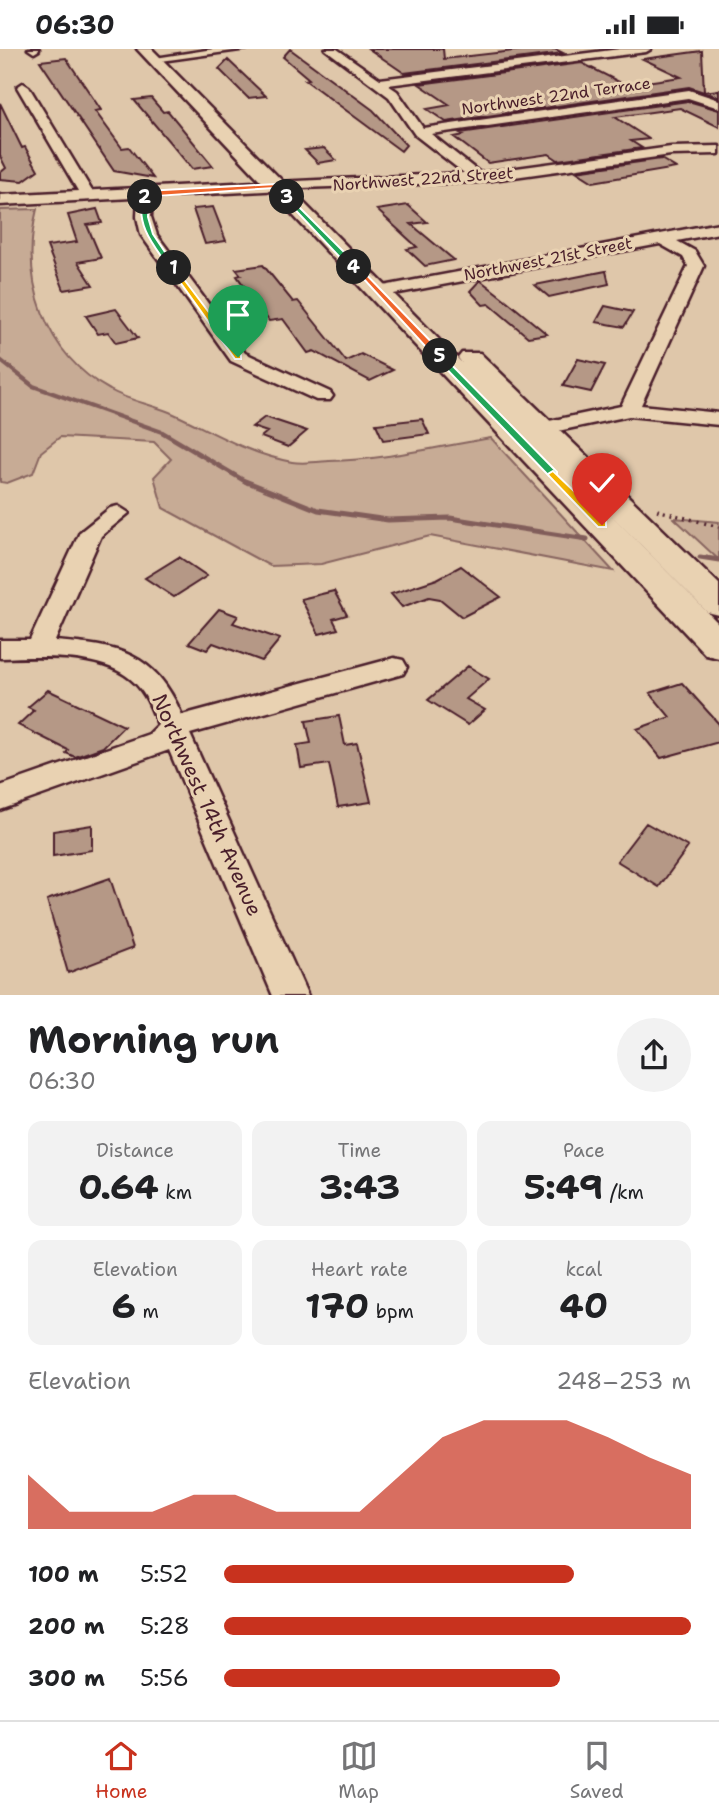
<!DOCTYPE html>
<html lang="en">
<head>
<meta charset="utf-8">
<style>
	body { margin:0; font-family:"Shantell Sans",sans-serif; background:#f2f2f2; color:#202124; height:100vh; display:flex; flex-direction:column; font-size:26px; white-space:nowrap }
	* { box-sizing:border-box; margin:0 }
	p { font-size:23px; color:#757577 }
	.icon { flex:none; width:38px; height:38px; fill:none; stroke:currentColor; stroke-width:2; stroke-linecap:round; stroke-linejoin:round }
	.map { position:relative; height:946px; overflow:hidden }
	.panel { display:flex; flex-direction:column; background:#fff; flex:1 }
	.panel>* { flex:none }
	.pin { position:absolute; display:grid; place-items:center; width:60px; height:60px; color:#fff; margin:-72px -30px; border-radius:50% 50% 50% 0; rotate:-45deg; box-shadow:0 0 7px #0007 }
	.pin .icon { rotate:45deg }
	.km { position:absolute; width:35px; height:35px; margin:-18px; border-radius:50%; background:#222; color:#fff; font-size:19px; line-height:35px; text-align:center }
	.round { display:grid; place-items:center; flex:none; width:74px; height:74px; border-radius:37px; background:#f2f2f2 }
	.overview { display:flex; align-items:center; justify-content:space-between; height:119px; padding:0 28px }
	h1 { font-size:38px; font-weight:700; line-height:52px }
	.metrics { display:grid; grid-template-columns:repeat(3,1fr); gap:10px; height:119px; padding:7px 28px }
	.metrics div { display:grid; align-content:center; border-radius:14px; background:#f2f2f2; text-align:center }
	.metrics b { font-size:35px; font-weight:700 }
	.metrics small { font-size:19px; font-weight:400 }
	.metrics p { font-size:19px }
	.chart { height:196px; padding:14px 28px }
	.chart p { display:flex; justify-content:space-between }
	.chart svg { width:100%; height:126px; margin-top:7px; fill:#c8321e; opacity:.7 }
	ul { padding:0 28px; list-style:none; font-size:23px }
	li { display:grid; grid-template-columns:112px 84px 1fr; align-items:center; height:52px }
	li i { height:18px; border-radius:9px; background:#c8321e }
	.status { display:flex; justify-content:space-between; align-items:center; height:49px; padding:0 35px; background:#fff; direction:ltr }
	.status svg { height:19px; fill:currentColor }
	.tab-bar { display:flex; justify-content:space-around; align-items:center; height:98px; border-top:2px solid #e0e0e0; background:#fff; font-size:19px; color:#757577 }
	.tab-bar a { display:grid; justify-items:center; gap:4px }
	.tab-bar .selected { color:#c8321e }
	.map>svg:first-child { display:block }
	.green { fill:#c7ab95; stroke:#886560; stroke-width:2 }
	.lines { fill:none; stroke-linecap:round; stroke-linejoin:round }
	.stream-far1 { stroke:#815d5a; stroke-width:4.5 }
	.stream { stroke:#815d5a; stroke-width:5 }
	.building { fill:#b59886; stroke:#4a1f2b; stroke-width:2 }
	.minor-casing { stroke:#4a1f2b; stroke-width:5 }
	.tertiary-casing { stroke:#4a1f2b; stroke-width:5 }
	.secondary-casing { stroke:#4a1f2b; stroke-width:5 }
	.path { stroke:#4a1f2b; stroke-width:3.5; stroke-dasharray:2 5; stroke-linecap:butt }
	.minor { fill:#e9d2b2; fill-rule:evenodd }
	.tertiary { fill:#e9d2b2; fill-rule:evenodd }
	.secondary { fill:#e9d2b2; fill-rule:evenodd }
	.split-1 { fill:#f5b400; stroke:#fff; stroke-width:2 }
	.split-2 { fill:#22a559; stroke:#fff; stroke-width:2 }
	.split-3 { fill:#f0652b; stroke:#fff; stroke-width:2 }
	.split-4 { fill:#22a559; stroke:#fff; stroke-width:2 }
	.split-5 { fill:#f0652b; stroke:#fff; stroke-width:2 }
	.split-6 { fill:#22a559; stroke:#fff; stroke-width:2 }
	.split-7 { fill:#f5b400; stroke:#fff; stroke-width:2 }
	.labels { text-anchor:middle; dominant-baseline:central; stroke-width:6; stroke-linejoin:round; paint-order:stroke }
	.far-street-label { font-size:16px; fill:#4a1f2b; stroke:#e9d2b2 }
	.near-street-label { font-size:21px; fill:#4a1f2b; stroke:#e9d2b2 }
</style>
</head>
<body>
<div class="status"><b>06:30</b><svg viewBox="0 0 49 12"><path d="M0 12V9h3v3zM5 12V6h3v6zM10 12V3h3v9zM15 12V0h3v12zM26 1h20v11H26zM47 4h2v5h-2z"/></svg></div>
<div class="map">
<svg width="719" height="947" viewBox="0 0 719 947">
	<rect width="100%" height="100%" fill="#dfc7aa"/>
	<filter id="ink" filterUnits="userSpaceOnUse"><feTurbulence type="fractalNoise" baseFrequency=".0143" numOctaves="2"/><feDisplacementMap in="SourceGraphic" scale="14" xChannelSelector="R" yChannelSelector="G"/><feConvolveMatrix kernelMatrix="1 2 1 2 8 2 1 2 1" color-interpolation-filters="sRGB"/></filter>
	<g filter="url(#ink)">
		<path class="green" d="M37,160C20,230 44,305 110,341C129,352 154,356 174,365C213,383 248,405 292,413C303,415 317,413 329,412C383,411 437,398 491,389L613,522L430,487L321,515L270,517L163,459L154,428L171,410L154,393L60,388L41,403L33,424L7,434L0,433V161Z
			M674,469L719,473V511Z"/>
		<g class="lines">
			<path class="stream-far1" d="M0,311L33,337L162,383L248,434"/>
			<path class="stream" d="M245,432L318,461L388,471L450,469L587,490
				M700,508L719,511"/>
		</g>
		<path class="building" d="M290,0L373,61L406,96L401,102L305,31L309,30L283,8Z
			M369,0H443L444,10L530,0H555L563,4L404,24Z
			M702,2L704,43L719,41V48L689,38L446,73L427,60L450,56L419,35L582,14L625,36L681,28L643,10Z
			M66,9L101,61L95,62L122,99L129,98L153,129L114,122L40,12Z
			M228,11L266,47L248,49L219,20Z
			M151,49L163,63L168,62L213,117L192,120L134,51Z
			M688,52L719,61V78L680,59L615,68L649,90L631,92L642,99L558,111L549,105L488,114L454,88L464,86L460,84Z
			M0,54L22,99L25,98L38,121L23,132L0,130V124L6,119L0,107Z
			M324,99L336,111L318,114L305,101Z
			M661,110L676,119L593,133L576,122Z
			M408,156L427,173L411,175L454,211L425,217L407,200L417,198L377,161Z
			M213,158L226,192L205,195L193,160Z
			M97,160L102,174L87,176L101,209L78,213L93,236L64,241L47,197L77,193L68,166Z
			M263,216L293,253L298,252L346,312L361,305L393,321L370,332L314,302L308,304L283,270L269,272L237,227L241,226L236,220Z
			M606,222L609,235L549,248L535,236Z
			M480,231L507,252L547,285L528,288L489,255L483,256L470,242Z
			M605,257L633,263L624,278L596,273Z
			M116,260L138,289L116,294L108,283L98,285L86,267Z
			M578,310L605,316L591,343L563,337Z
			M265,368L307,382L288,398L261,388L267,383L252,378Z
			M422,370L429,385L383,391L376,375Z
			M179,508L207,527L174,548L145,529Z
			M461,517L501,548L462,568L440,550L429,548L402,558L391,545L437,530Z
			M334,542L347,566L333,570L338,580L319,585L301,550Z
			M219,560L238,567L233,574L280,590L262,612L213,594L207,601L189,594Z
			M468,617L489,630L466,650L485,661L468,676L428,651Z
			M682,634L719,675V693L661,709L637,680L670,668L650,644Z
			M48,641L124,677L103,698L75,708L66,704L68,701L18,676L34,661L28,658Z
			M339,667L345,696L357,694L371,753L338,758L329,715L301,719L297,696L311,694L306,672Z
			M646,774L688,798L659,838L617,812Z
			M92,776V801L53,807V782Z
			M110,829L133,899L68,924L47,851Z"/>
		<g class="lines">
			<defs>
				<path id="minor" d="M28,0H39V1L34,4Z
					M213,0H247L154,13L149,10Z
					M325,0H337L380,30L620,0H651L646,3L388,36L397,42L423,79L689,41L719,51V59L688,49L431,85L480,124L671,98L719,97V105L671,106L478,133L271,140V134L276,133L464,124L415,86L389,48Z
					M23,34L29,38L95,147L93,150H83L81,147L17,38Z
					M145,140L152,144L151,168L157,186L245,304L330,343L333,347L330,351H316L231,312L141,186L137,168L138,144Z
					M719,174V184L677,192L695,202L704,217L641,356L719,364V376L629,367L525,389L515,383L525,377L621,357L688,217L683,208L660,195L378,248L370,243L378,238Z
					M118,457L129,464L101,487L55,592C119,597 155,603 182,666L394,609L403,611L407,618L403,625L190,685L308,947H273L169,701L0,761V737L149,685L158,676C152,661 147,646 135,634C104,603 40,608 0,609V591H30L80,483L110,459Z"/>
				<path id="tertiary" d="M276,132L285,137L282,141L0,156V146Z"/>
				<path id="secondary" d="M137,0H152L462,314L458,309L462,304H480L719,535V566L707,563L572,426L719,575V609L706,606Z"/>
			</defs>
			<use href="#minor" class="minor-casing"/>
			<use href="#tertiary" class="tertiary-casing"/>
			<use href="#secondary" class="secondary-casing"/>
			<path class="path" d="M657,461L719,478"/>
			<use href="#minor" class="minor"/>
			<use href="#tertiary" class="tertiary"/>
			<use href="#secondary" class="secondary"/>
		</g>
	</g>
	<path class="split-1" d="M174,217L241,306V310H235L170,219Z"/>
	<path class="split-2" d="M143,146L149,148L148,168L153,185L177,221H171C154,197 135,177 143,146Z"/>
	<path class="split-3" d="M276,135L290,150H285L274,139L142,148L145,142Z"/>
	<path class="split-4" d="M287,146L357,216V220H351L285,150Z"/>
	<path class="split-5" d="M351,216H357L443,305V309H436Z"/>
	<path class="split-6" d="M440,304L557,423V427H549L436,309Z"/>
	<path class="split-7" d="M553,422L606,473V478H598L549,427L548,425Z"/>
	<g class="labels">
		<g class="far-street-label">
			<text transform="translate(556 47) rotate(-8)">Northwest 22nd Terrace</text>
			<text transform="translate(423 130) rotate(-4)">Northwest 22nd Street</text>
			<text transform="translate(548 210) rotate(-11)">Northwest 21st Street</text>
		</g>
		<g class="near-street-label">
			<text transform="translate(207 756) rotate(66)">Northwest 14th Avenue</text>
		</g>
	</g>
</svg>
<div class="pin" style="left:238px;top:308px;background:#1e9e55"><svg class="icon" aria-label="arrive" viewBox="0 0 24 24"><path d="M6 21V4h12l-3 4 3 4H6"/></svg></div>
<div class="pin" style="left:602px;top:476px;background:#d93025"><svg class="icon" aria-label="check" viewBox="0 0 24 24"><path d="M5 12l5 5 9-10"/></svg></div>
<b class="km" style="left:174px;top:219px">1</b>
<b class="km" style="left:145px;top:148px">2</b>
<b class="km" style="left:287px;top:148px">3</b>
<b class="km" style="left:354px;top:218px">4</b>
<b class="km" style="left:440px;top:307px">5</b>
</div>
<section class="panel">
<div class="overview"><div><h1>Morning run</h1><p>06:30</p></div><a class="round"><svg class="icon" aria-label="share" viewBox="0 0 24 24"><path d="M12 15V3M7 8l5-5 5 5M5 13v7h14v-7"/></svg></a></div>
<div class="metrics">
<div><p>Distance</p><b>0.64<small> km</small></b></div>
<div><p>Time</p><b>3:43</b></div>
<div><p>Pace</p><b>5:49<small> /km</small></b></div>
</div>
<div class="metrics">
<div><p>Elevation</p><b>6<small> m</small></b></div>
<div><p>Heart rate</p><b>170<small> bpm</small></b></div>
<div><p>kcal</p><b>40</b></div>
</div>
<div class="chart"><p><span>Elevation</span>248–253 m</p>
<svg viewBox="0 0 160 44" preserveAspectRatio="none"><path d="M0 44V25L10 38L20 38L30 38L40 32L50 32L60 38L70 38L80 38L90 25L100 12L110 6L120 6L130 6L140 12L150 19L160 25V44z"/></svg>
</div>
<ul>
<li><b>100 m</b>5:52<i style="width:75%"></i></li>
<li><b>200 m</b>5:28<i style="width:100%"></i></li>
<li><b>300 m</b>5:56<i style="width:72%"></i></li>
</ul>
</section>
<nav class="tab-bar">
<a class="selected"><svg class="icon" aria-label="home" viewBox="0 0 24 24"><path d="M3 11l9-7 9 7M6 9v11h12V9"/></svg>Home</a>
<a><svg class="icon" aria-label="map" viewBox="0 0 24 24"><path d="M3 6l6-2 6 2 6-2v14l-6 2-6-2-6 2zM9 4v14M15 6v14"/></svg>Map</a>
<a><svg class="icon" aria-label="saved" viewBox="0 0 24 24"><path d="M7 4h10v16l-5-4-5 4z"/></svg>Saved</a>
</nav>
</body>
</html>
